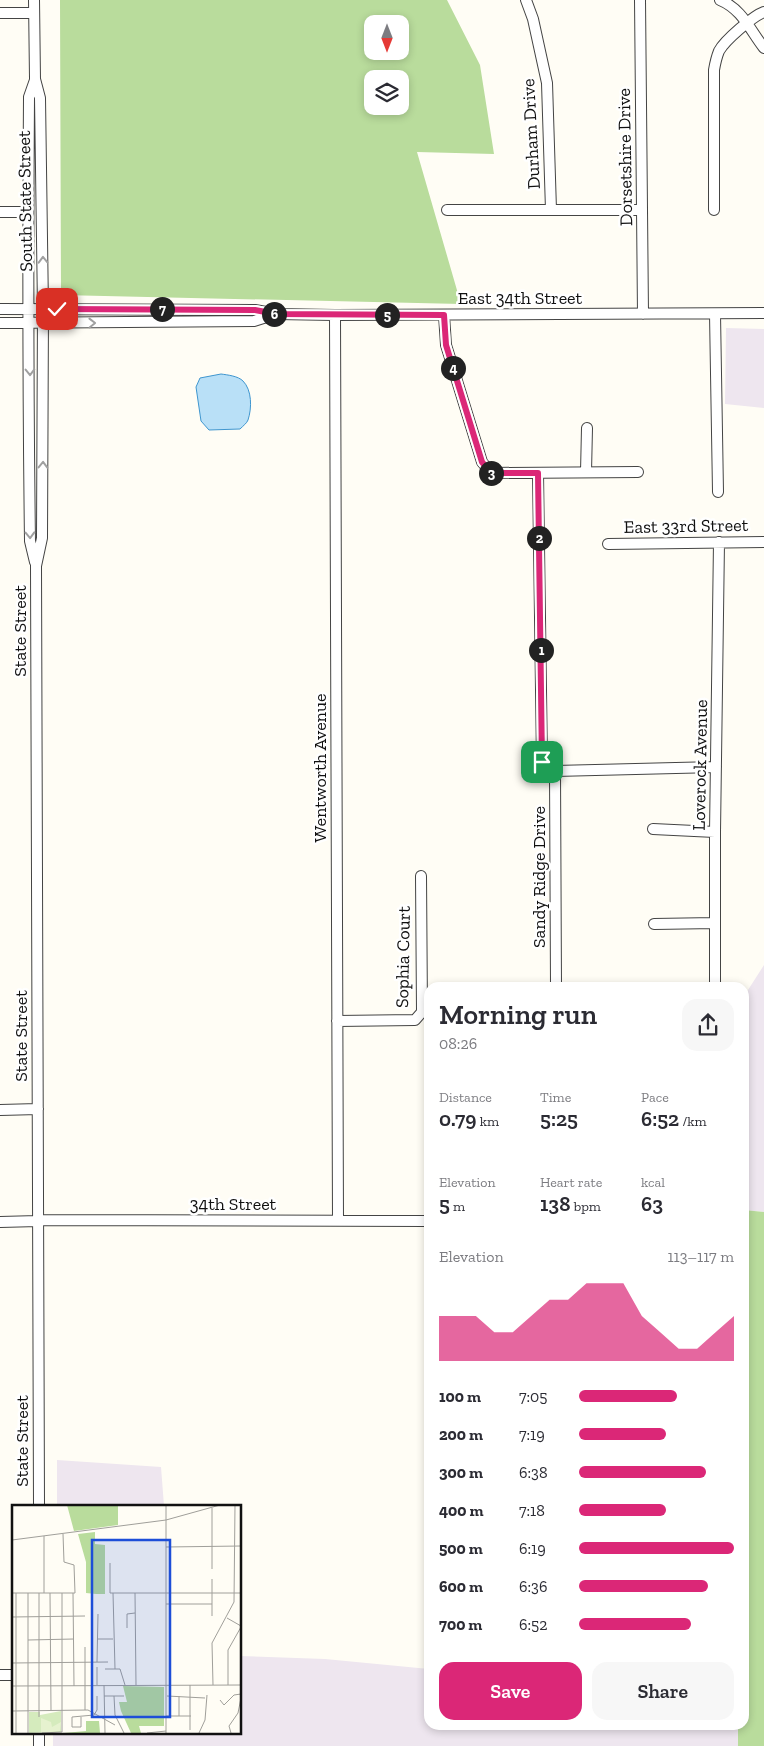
<!DOCTYPE html>
<html lang="en">
<head>
<meta charset="utf-8">
<style>
	body { margin:0; font-family:"Zilla Slab",serif; background:#f7f7f7; color:#2b2b33; height:100vh; display:flex; flex-direction:column; font-size:19px; white-space:nowrap }
	* { box-sizing:border-box; margin:0 }
	p { font-size:16px; color:#7c7c81 }
	.icon { flex:none; width:28px; height:28px; fill:none; stroke:currentColor; stroke-width:2; stroke-linecap:round; stroke-linejoin:round }
	.map { position:relative; flex:1; overflow:hidden }
	.side { position:absolute; left:424px; top:982px; width:325px; height:748px; display:flex; flex-direction:column; background:#fff; border-radius:15px; box-shadow:0 2px 8px #0003 }
	.side>* { flex:none }
	.needle { width:32px; rotate:180deg }
	.tools { position:absolute; left:364px; top:15px; display:grid; gap:10px }
	.tools a { display:grid; place-items:center; width:45px; height:45px; border-radius:10px; background:#fff; box-shadow:0 2px 8px #0003; font-size:25px }
	.pin { position:absolute; display:grid; place-items:center; width:42px; height:42px; color:#fff; margin:-21px; border-radius:10px; box-shadow:0 2px 8px #0006 }
	.km { position:absolute; width:25px; height:25px; margin:-12px; border-radius:50%; background:#222; color:#fff; font-size:14px; line-height:25px; text-align:center }
	.round { display:grid; place-items:center; flex:none; width:52px; height:52px; border-radius:15px; background:#f7f7f7 }
	.summary { display:flex; align-items:center; justify-content:space-between; height:85px; padding:0 15px }
	h1 { font-size:28px; font-weight:600; line-height:38px }
	.stats { display:grid; grid-template-columns:repeat(3,1fr); gap:8px; height:85px; padding:5px 15px }
	.stats div { display:grid; align-content:center }
	.stats b { font-size:21px; font-weight:600 }
	.stats small { font-size:14px; font-weight:400 }
	.stats p { font-size:14px }
	.chart { height:140px; padding:10px 15px }
	.chart p { display:flex; justify-content:space-between }
	.chart svg { width:100%; height:90px; margin-top:5px; fill:#db2777; opacity:.7 }
	.button { display:flex; gap:10px; margin-top:auto; padding:10px 15px }
	.button a { flex:1; height:58px; border-radius:15px; background:#db2777; color:#fff; font-size:20px; font-weight:600; line-height:58px; text-align:center }
	.button a+a { background:#f7f7f7; color:#2b2b33 }
	ul { padding:0 15px; list-style:none; font-size:16px }
	li { display:grid; grid-template-columns:80px 60px 1fr; align-items:center; height:38px }
	li i { height:12px; border-radius:6px; background:#db2777 }
	.map>svg:first-child { display:block }
	.industrial { fill:#eee6ef }
	.forest { fill:#b9dc9c; fill-rule:evenodd }
	.water { fill:#b9e0f7; stroke:#3f96cf }
	.lines { fill:none; stroke-linecap:round; stroke-linejoin:round }
	.minor-casing { stroke:#444; stroke-width:12 }
	.minor { stroke:#fff; stroke-width:10 }
	.oneway { stroke:#a0a0a0 }
	.route-casing { stroke:#fff; stroke-width:10 }
	.route { stroke:#db2777; stroke-width:6 }
	.labels { text-anchor:middle; dominant-baseline:central; stroke-width:5; stroke-linejoin:round; paint-order:stroke }
	.street-label { font-size:18px; fill:#111; stroke:#fff }
	.inset-road { fill:none; stroke:#a09f9a; stroke-width:1 }
	.view { fill:#1d4ed8; fill-opacity:0.15; stroke:#1d4ed8; stroke-width:2.5 }
	.inset-edge { fill:none; stroke:#111; stroke-width:2.5 }
</style>
</head>
<body>
<div class="map">
<svg width="764" height="1746" viewBox="0 0 764 1746">
	<rect width="100%" height="100%" fill="#fffdf5"/>
	<path class="industrial" d="M726,328L764,329V408L725,404Z
		M764,965V1212L744,1210V1022L748,990Z
		M57,1460L161,1467L164,1506H57Z
		M240,1656L325,1659L429,1669V1725H738V1746H53V1732H240Z"/>
	<path class="forest" d="M60,0H447L480,65L494,154L417,152L461,304L61,295ZM372,24H400V51H372ZM372,79H400V106H372Z
		M744,1210L764,1212V1746H738V1725H744Z"/>
	<path class="water" d="M221,374C228,375 238,376 243,381C252,390 252,408 248,420C247,423 243,426 240,429L209,430L201,421L196,387L200,378Z"/>
	<g class="lines">
		<defs>
			<path id="minor" d="M34,0L35,79L40,98L43,309L42,538L36,566L39,1506
				M526,0L533,19L547,83L551,210
				M640,0L643,314
				M720,0C742,9 750,30 764,48
				M0,13H34
				M35,80L29,97C28,245 28,393 30,541L35,562
				M447,210H642
				M714,210V70C715,64 717,56 719,51C725,40 753,16 764,12
				M0,212H28
				M0,309L255,310L277,314L335,315L764,313
				M715,314L718,492
				M335,315L338,1220
				M444,315L446,345L482,462L491,473L638,472
				M0,323L254,321L273,315
				M586,472L587,428
				M538,473L542,762L555,771L556,988
				M608,544L764,542
				M555,771L716,767
				M653,829L715,832
				M654,924L715,923
				M715,988V832L719,542
				M337,1021L415,1020L422,1012L421,876
				M0,1110L38,1109
				M38,1220L429,1221
				M0,1222L38,1221
				M0,1675H14
				M39,1732V1746"/>
		</defs>
		<use href="#minor" class="minor-casing"/>
		<use href="#minor" class="minor"/>
	</g>
	<defs><path id="oneway-chevron" d="M-2-3.5L2.5 0L-2 3.5" fill="none" stroke-width="1.6" stroke-linecap="round" stroke-linejoin="round" transform="scale(1.25)"/></defs>
	<g class="oneway">
		<use href="#oneway-chevron" transform="translate(43 260) rotate(-91)"/>
		<use href="#oneway-chevron" transform="translate(92 323) rotate(-1)"/>
		<use href="#oneway-chevron" transform="translate(30 372) rotate(89)"/>
		<use href="#oneway-chevron" transform="translate(43 465) rotate(-89)"/>
		<use href="#oneway-chevron" transform="translate(30 535) rotate(88)"/>
	</g>
	<g class="lines">
		<defs>
			<path id="route" d="M57,309L255,310L276,314L444,315L446,345L482,462L491,473H538L542,762"/>
		</defs>
		<use href="#route" class="route-casing"/>
		<use href="#route" class="route"/>
	</g>
	<g class="labels">
		<g class="street-label">
			<text transform="translate(531 134) rotate(-93)">Durham Drive</text>
			<text transform="translate(625 157) rotate(-91)">Dorsetshire Drive</text>
			<text transform="translate(25 201) rotate(-91)">South State Street</text>
			<text x="520" y="298">East 34th Street</text>
			<text transform="translate(686 526) rotate(-1)">East 33rd Street</text>
			<text transform="translate(20 631) rotate(-90)">State Street</text>
			<text transform="translate(700 765) rotate(-89)">Loverock Avenue</text>
			<text transform="translate(320 768) rotate(-90)">Wentworth Avenue</text>
			<text transform="translate(539 877) rotate(-90)">Sandy Ridge Drive</text>
			<text transform="translate(403 957) rotate(-89)">Sophia Court</text>
			<text transform="translate(21 1036) rotate(-90)">State Street</text>
			<text x="233" y="1204">34th Street</text>
			<text transform="translate(22 1441) rotate(-90)">State Street</text>
		</g>
	</g>
	<g transform="translate(12 1505)">
		<rect width="229" height="229" fill="#fffdf5"/>
		<path d="M49,206V227L17,228V207H28V210Z" fill="#d5ebbd"/>
		<path d="M55,0H106V20L62,26ZM83,27V39L93,40V89H84L74,88V57L66,29ZM111,181L152,182V221H127L129,228H119L109,206L107,197H115ZM74,216H87L88,228H52L74,226Z" fill="#b9dc9c"/>
		<path d="M29,213L39,217L40,222L49,217L48,226L29,228Z" fill="#e6f2cf"/>
		<path class="inset-road" d="M154,0V228M200,3V64M32,31V88M0,35L154,15L208,0M154,42L229,41M98,58V88H154M200,74V111M0,88H63L62,60L52,57L51,29M4,88V228M16,88V228M27,88V212M38,88L39,205M61,88L62,181M101,88L103,164M123,88L124,180M154,88H229M154,99H200M0,112L73,111M215,113L229,121M115,123V109L123,108M85,134H101M16,135L62,134M73,142V205M85,157L86,109M0,158L96,157M85,162V180M93,164H108L113,180M92,180L93,228M178,180V225M201,180L200,138L222,97L223,0M216,180V145L229,122M0,181L229,180M92,191H112M102,191L103,210L112,228M155,191L193,193M167,191V211M208,195L212,200L222,190L229,189M0,206L76,205L103,220M82,210L85,205V191M154,211H179M69,212V222H60V212L82,210M30,228L50,227V88M135,228L154,226M187,228L193,215L195,190M219,228L217,221L226,208L229,193"/>
		<path class="view" d="M80,35H158V212H80Z"/>
		<rect width="229" height="229" class="inset-edge"/>
	</g>
</svg>
<div class="tools">
<a><svg class="needle" viewBox="-14 -14 28 28"><path d="M0-13l5 13h-10z" fill="#e53935"/><path d="M0 13l5-13h-10z" fill="#7c7c81"/></svg></a>
<a><svg class="icon" aria-label="layers" viewBox="0 0 24 24"><path d="M12 4l9 5-9 5-9-5zM3 14l9 5 9-5"/></svg></a>
</div>
<div class="pin" style="left:542px;top:762px;background:#1e9e55"><svg class="icon" aria-label="arrive" viewBox="0 0 24 24"><path d="M6 21V4h12l-3 4 3 4H6"/></svg></div>
<div class="pin" style="left:57px;top:309px;background:#d93025"><svg class="icon" aria-label="check" viewBox="0 0 24 24"><path d="M5 12l5 5 9-10"/></svg></div>
<b class="km" style="left:541px;top:650px">1</b>
<b class="km" style="left:539px;top:538px">2</b>
<b class="km" style="left:491px;top:473px">3</b>
<b class="km" style="left:453px;top:368px">4</b>
<b class="km" style="left:387px;top:315px">5</b>
<b class="km" style="left:274px;top:314px">6</b>
<b class="km" style="left:162px;top:309px">7</b>
<section class="side">
<div class="summary"><div><h1>Morning run</h1><p>08:26</p></div><a class="round"><svg class="icon" aria-label="share" viewBox="0 0 24 24"><path d="M12 15V3M7 8l5-5 5 5M5 13v7h14v-7"/></svg></a></div>
<div class="stats">
<div><p>Distance</p><b>0.79<small> km</small></b></div>
<div><p>Time</p><b>5:25</b></div>
<div><p>Pace</p><b>6:52<small> /km</small></b></div>
</div>
<div class="stats">
<div><p>Elevation</p><b>5<small> m</small></b></div>
<div><p>Heart rate</p><b>138<small> bpm</small></b></div>
<div><p>kcal</p><b>63</b></div>
</div>
<div class="chart"><p><span>Elevation</span>113–117 m</p>
<svg viewBox="0 0 160 44" preserveAspectRatio="none"><path d="M0 44V22L10 22L20 22L30 30L40 30L50 22L60 14L70 14L80 6L90 6L100 6L110 22L120 30L130 38L140 38L150 30L160 22V44z"/></svg>
</div>
<ul>
<li><b>100 m</b>7:05<i style="width:63%"></i></li>
<li><b>200 m</b>7:19<i style="width:56%"></i></li>
<li><b>300 m</b>6:38<i style="width:82%"></i></li>
<li><b>400 m</b>7:18<i style="width:56%"></i></li>
<li><b>500 m</b>6:19<i style="width:100%"></i></li>
<li><b>600 m</b>6:36<i style="width:83%"></i></li>
<li><b>700 m</b>6:52<i style="width:72%"></i></li>
</ul>
<div class="button"><a>Save</a><a>Share</a></div>
</section>
</div>
</body>
</html>
